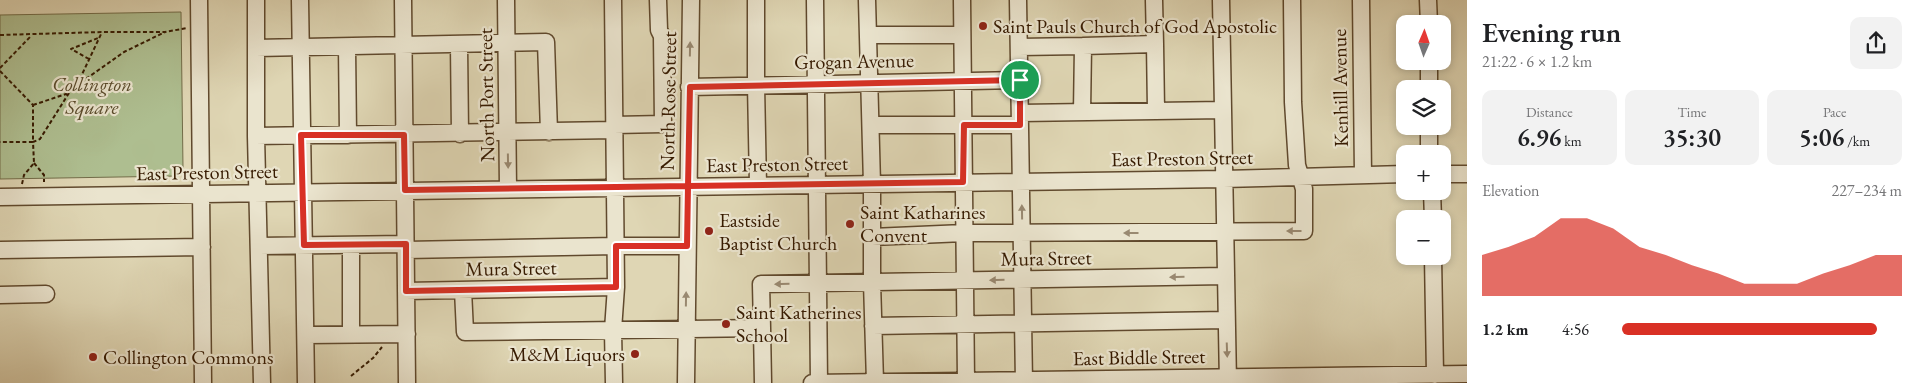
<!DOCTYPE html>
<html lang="en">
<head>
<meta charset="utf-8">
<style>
	body { margin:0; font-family:"EB Garamond",serif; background:#f2f2f2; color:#202124; height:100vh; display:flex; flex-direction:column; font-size:19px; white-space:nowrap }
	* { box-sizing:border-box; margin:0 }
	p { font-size:16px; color:#757577 }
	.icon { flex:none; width:28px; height:28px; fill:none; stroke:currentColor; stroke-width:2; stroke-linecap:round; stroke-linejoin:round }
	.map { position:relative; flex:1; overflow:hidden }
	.sheet { display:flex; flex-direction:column; background:#fff; width:450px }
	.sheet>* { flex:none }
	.needle { width:32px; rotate:2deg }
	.controls { position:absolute; left:1396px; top:15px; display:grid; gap:10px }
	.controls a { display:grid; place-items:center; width:55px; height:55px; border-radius:10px; background:#fff; box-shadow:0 2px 8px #0003; font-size:25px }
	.pin { position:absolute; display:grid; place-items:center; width:42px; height:42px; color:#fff; margin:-21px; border:2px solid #fff; border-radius:50%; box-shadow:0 1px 5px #0007 }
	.round { display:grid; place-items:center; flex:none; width:52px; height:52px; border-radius:10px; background:#f2f2f2 }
	.headline { display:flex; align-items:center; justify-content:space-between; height:85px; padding:0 15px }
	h1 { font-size:28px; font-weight:600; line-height:38px }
	.figures { display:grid; grid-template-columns:repeat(3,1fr); gap:8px; height:85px; padding:5px 15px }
	.figures div { display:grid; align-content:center; border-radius:10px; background:#f2f2f2; text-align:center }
	.figures b { font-size:25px; font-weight:600 }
	.figures small { font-size:14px; font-weight:400 }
	.figures p { font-size:14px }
	.chart { height:140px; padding:10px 15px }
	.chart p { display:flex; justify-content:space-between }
	.chart svg { width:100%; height:90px; margin-top:5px; fill:#d93025; opacity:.7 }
	ul { padding:0 15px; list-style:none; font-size:16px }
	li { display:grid; grid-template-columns:80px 60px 1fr; align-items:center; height:38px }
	li i { height:12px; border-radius:6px; background:#d93025 }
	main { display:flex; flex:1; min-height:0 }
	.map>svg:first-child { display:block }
	.green { fill:#aebe90; stroke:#726c48 }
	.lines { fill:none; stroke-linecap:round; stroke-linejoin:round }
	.minor-casing { stroke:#60492d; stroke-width:19 }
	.path { stroke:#361a00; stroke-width:2; stroke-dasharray:4 2.5; stroke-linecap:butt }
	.minor { stroke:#eae4ce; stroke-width:16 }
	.oneway { fill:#998971 }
	.route-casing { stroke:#fff; stroke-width:10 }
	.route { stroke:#d93025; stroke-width:6 }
	.poi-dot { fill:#8f2418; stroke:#eae4ce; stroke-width:2 }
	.labels { text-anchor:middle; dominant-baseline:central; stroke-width:4.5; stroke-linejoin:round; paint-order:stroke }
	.poi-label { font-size:20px; fill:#361a00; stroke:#eae4ce; text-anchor:start }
	.street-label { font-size:20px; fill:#361a00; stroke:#eae4ce }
	.park-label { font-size:20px; font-style:italic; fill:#5a4b2b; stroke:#eae4ce }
</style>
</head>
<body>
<main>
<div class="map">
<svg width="1467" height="383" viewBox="0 0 1467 383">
	<rect width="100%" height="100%" fill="#dfd6b4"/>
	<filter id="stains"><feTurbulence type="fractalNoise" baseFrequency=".004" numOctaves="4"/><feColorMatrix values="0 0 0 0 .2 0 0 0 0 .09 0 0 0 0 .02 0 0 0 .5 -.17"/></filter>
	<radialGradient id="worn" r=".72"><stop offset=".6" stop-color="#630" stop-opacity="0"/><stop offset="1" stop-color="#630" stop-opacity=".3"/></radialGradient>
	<path class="green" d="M181,12L183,168L178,176L0,179V15Z"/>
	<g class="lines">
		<defs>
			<path id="minor" d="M199,0L203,383
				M256,0V136L262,383
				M300,0L306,383
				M403,0L407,383
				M506,0L508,189
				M613,0L616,287L613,330L614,383
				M756,0V85L758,185
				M815,0L819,383
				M867,0L872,184V282L875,382
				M962,0L966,381
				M1018,0L1024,383
				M1154,0L1155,44
				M1221,0L1228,383
				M1361,0L1363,175
				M1428,0L1429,24
				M868,35H962
				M459,45L460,134
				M347,47L348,135
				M1019,47L1083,46
				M256,48L546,42L549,132
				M1429,61V89
				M689,87L1020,80
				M1082,112L1083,46L1155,44L1156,110
				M1020,113L1223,110
				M614,125L663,124L662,36L659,30L658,0
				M871,125H1020
				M1429,126V154
				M256,136L614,130
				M1442,174H1467
				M1432,191L1433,219
				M0,197L1224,179L1405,174
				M872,237L964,233L1304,231V189L1297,165L1293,102L1292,0
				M351,245V334
				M259,246L405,244
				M0,250L202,247
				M406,250L616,246H687
				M1433,256L1435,375
				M463,290L465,332L762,328L763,383
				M406,291L616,287
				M0,295L46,294
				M873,326L1226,320
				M762,328L761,284L1225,276
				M306,335L407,334
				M686,383L691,0
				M812,383L1467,374"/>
		</defs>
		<use href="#minor" class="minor-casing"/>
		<path class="path" d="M0,35L102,32H165L187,28
			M89,59L71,49L98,38
			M0,68L31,36
			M0,71L33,105V142H0
			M77,85L102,32
			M33,105L69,93
			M34,163L44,175V182
			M22,184L24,175L34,163L33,142L40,139L69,93L83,81L124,52L165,32
			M351,376L373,358L382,347"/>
		<use href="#minor" class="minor"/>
	</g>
	<defs><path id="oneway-solid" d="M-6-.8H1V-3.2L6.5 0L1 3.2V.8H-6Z" transform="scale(1.25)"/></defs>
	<g class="oneway">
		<use href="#oneway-solid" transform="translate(690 49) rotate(-89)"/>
		<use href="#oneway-solid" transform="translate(508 161) rotate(89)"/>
		<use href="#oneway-solid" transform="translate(1022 212) rotate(-91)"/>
		<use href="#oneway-solid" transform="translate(1294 231) rotate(180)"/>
		<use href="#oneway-solid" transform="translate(1131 233) rotate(180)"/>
		<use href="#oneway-solid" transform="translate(1177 277) rotate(179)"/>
		<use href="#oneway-solid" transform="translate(997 280) rotate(179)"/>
		<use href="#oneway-solid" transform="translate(782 284) rotate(179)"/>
		<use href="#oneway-solid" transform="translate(686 299) rotate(-89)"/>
		<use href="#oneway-solid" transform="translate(1227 350) rotate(88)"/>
	</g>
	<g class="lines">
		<defs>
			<path id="route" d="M1020,80L690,87L688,186L405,190L404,135H301L304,245L406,244V291L616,287V246H687L688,186L963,182L964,125H1020V80"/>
		</defs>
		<use href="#route" class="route-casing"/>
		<use href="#route" class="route"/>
	</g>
	<g class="poi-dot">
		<circle cx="983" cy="26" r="5"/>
		<circle cx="850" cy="224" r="5"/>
		<circle cx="709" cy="231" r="5"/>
		<circle cx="726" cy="324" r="5"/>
		<circle cx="635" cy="354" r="5"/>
		<circle cx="93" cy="357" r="5"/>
	</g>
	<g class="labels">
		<g class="poi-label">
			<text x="993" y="26">Saint Pauls Church of God Apostolic</text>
			<text x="860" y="212">Saint Katharines<tspan x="860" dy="23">Convent</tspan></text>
			<text x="719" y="220">Eastside<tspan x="719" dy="23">Baptist Church</tspan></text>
			<text x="736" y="312">Saint Katherines<tspan x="736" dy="23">School</tspan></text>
			<text x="625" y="354" text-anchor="end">M&amp;M Liquors</text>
			<text x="103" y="357">Collington Commons</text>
		</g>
		<g class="street-label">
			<text transform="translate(854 61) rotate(-1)">Grogan Avenue</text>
			<text transform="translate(1340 88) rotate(-91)">Kenhill Avenue</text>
			<text transform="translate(486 95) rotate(-91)">North Port Street</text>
			<text transform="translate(668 101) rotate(-89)">North Rose Street</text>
			<text transform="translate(1182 158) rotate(-1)">East Preston Street</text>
			<text transform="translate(777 164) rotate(-1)">East Preston Street</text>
			<text transform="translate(207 172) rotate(-1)">East Preston Street</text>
			<text transform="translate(1046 258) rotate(-1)">Mura Street</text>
			<text transform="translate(511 268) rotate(-1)">Mura Street</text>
			<text transform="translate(1139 357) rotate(-1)">East Biddle Street</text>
		</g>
		<g class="park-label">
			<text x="92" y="84">Collington<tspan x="92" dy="23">Square</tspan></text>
		</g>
	</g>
	<rect width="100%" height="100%" filter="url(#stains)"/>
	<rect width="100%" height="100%" fill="url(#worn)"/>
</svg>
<div class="controls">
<a><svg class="needle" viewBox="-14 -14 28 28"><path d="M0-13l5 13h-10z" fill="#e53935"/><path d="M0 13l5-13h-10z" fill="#757577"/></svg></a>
<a><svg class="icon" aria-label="layers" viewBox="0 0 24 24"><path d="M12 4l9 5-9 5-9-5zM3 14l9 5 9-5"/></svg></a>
<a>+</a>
<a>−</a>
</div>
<div class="pin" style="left:1020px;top:80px;background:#1e9e55"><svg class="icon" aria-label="arrive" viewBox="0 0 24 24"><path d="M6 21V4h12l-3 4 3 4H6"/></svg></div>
</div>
<section class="sheet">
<div class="headline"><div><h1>Evening run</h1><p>21:22 · 6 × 1.2 km</p></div><a class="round"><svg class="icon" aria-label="share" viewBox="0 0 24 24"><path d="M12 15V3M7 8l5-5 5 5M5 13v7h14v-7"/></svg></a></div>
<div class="figures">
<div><p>Distance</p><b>6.96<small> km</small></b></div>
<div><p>Time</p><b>35:30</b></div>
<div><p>Pace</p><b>5:06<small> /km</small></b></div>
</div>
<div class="chart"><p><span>Elevation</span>227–234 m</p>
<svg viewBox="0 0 160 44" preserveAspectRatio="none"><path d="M0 44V24L10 20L20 15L30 6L40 6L50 11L60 20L70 24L80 29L90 33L100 38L110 38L120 38L130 33L140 29L150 24L160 24V44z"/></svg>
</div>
<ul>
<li><b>1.2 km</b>4:56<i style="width:91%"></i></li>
</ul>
</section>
</main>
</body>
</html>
